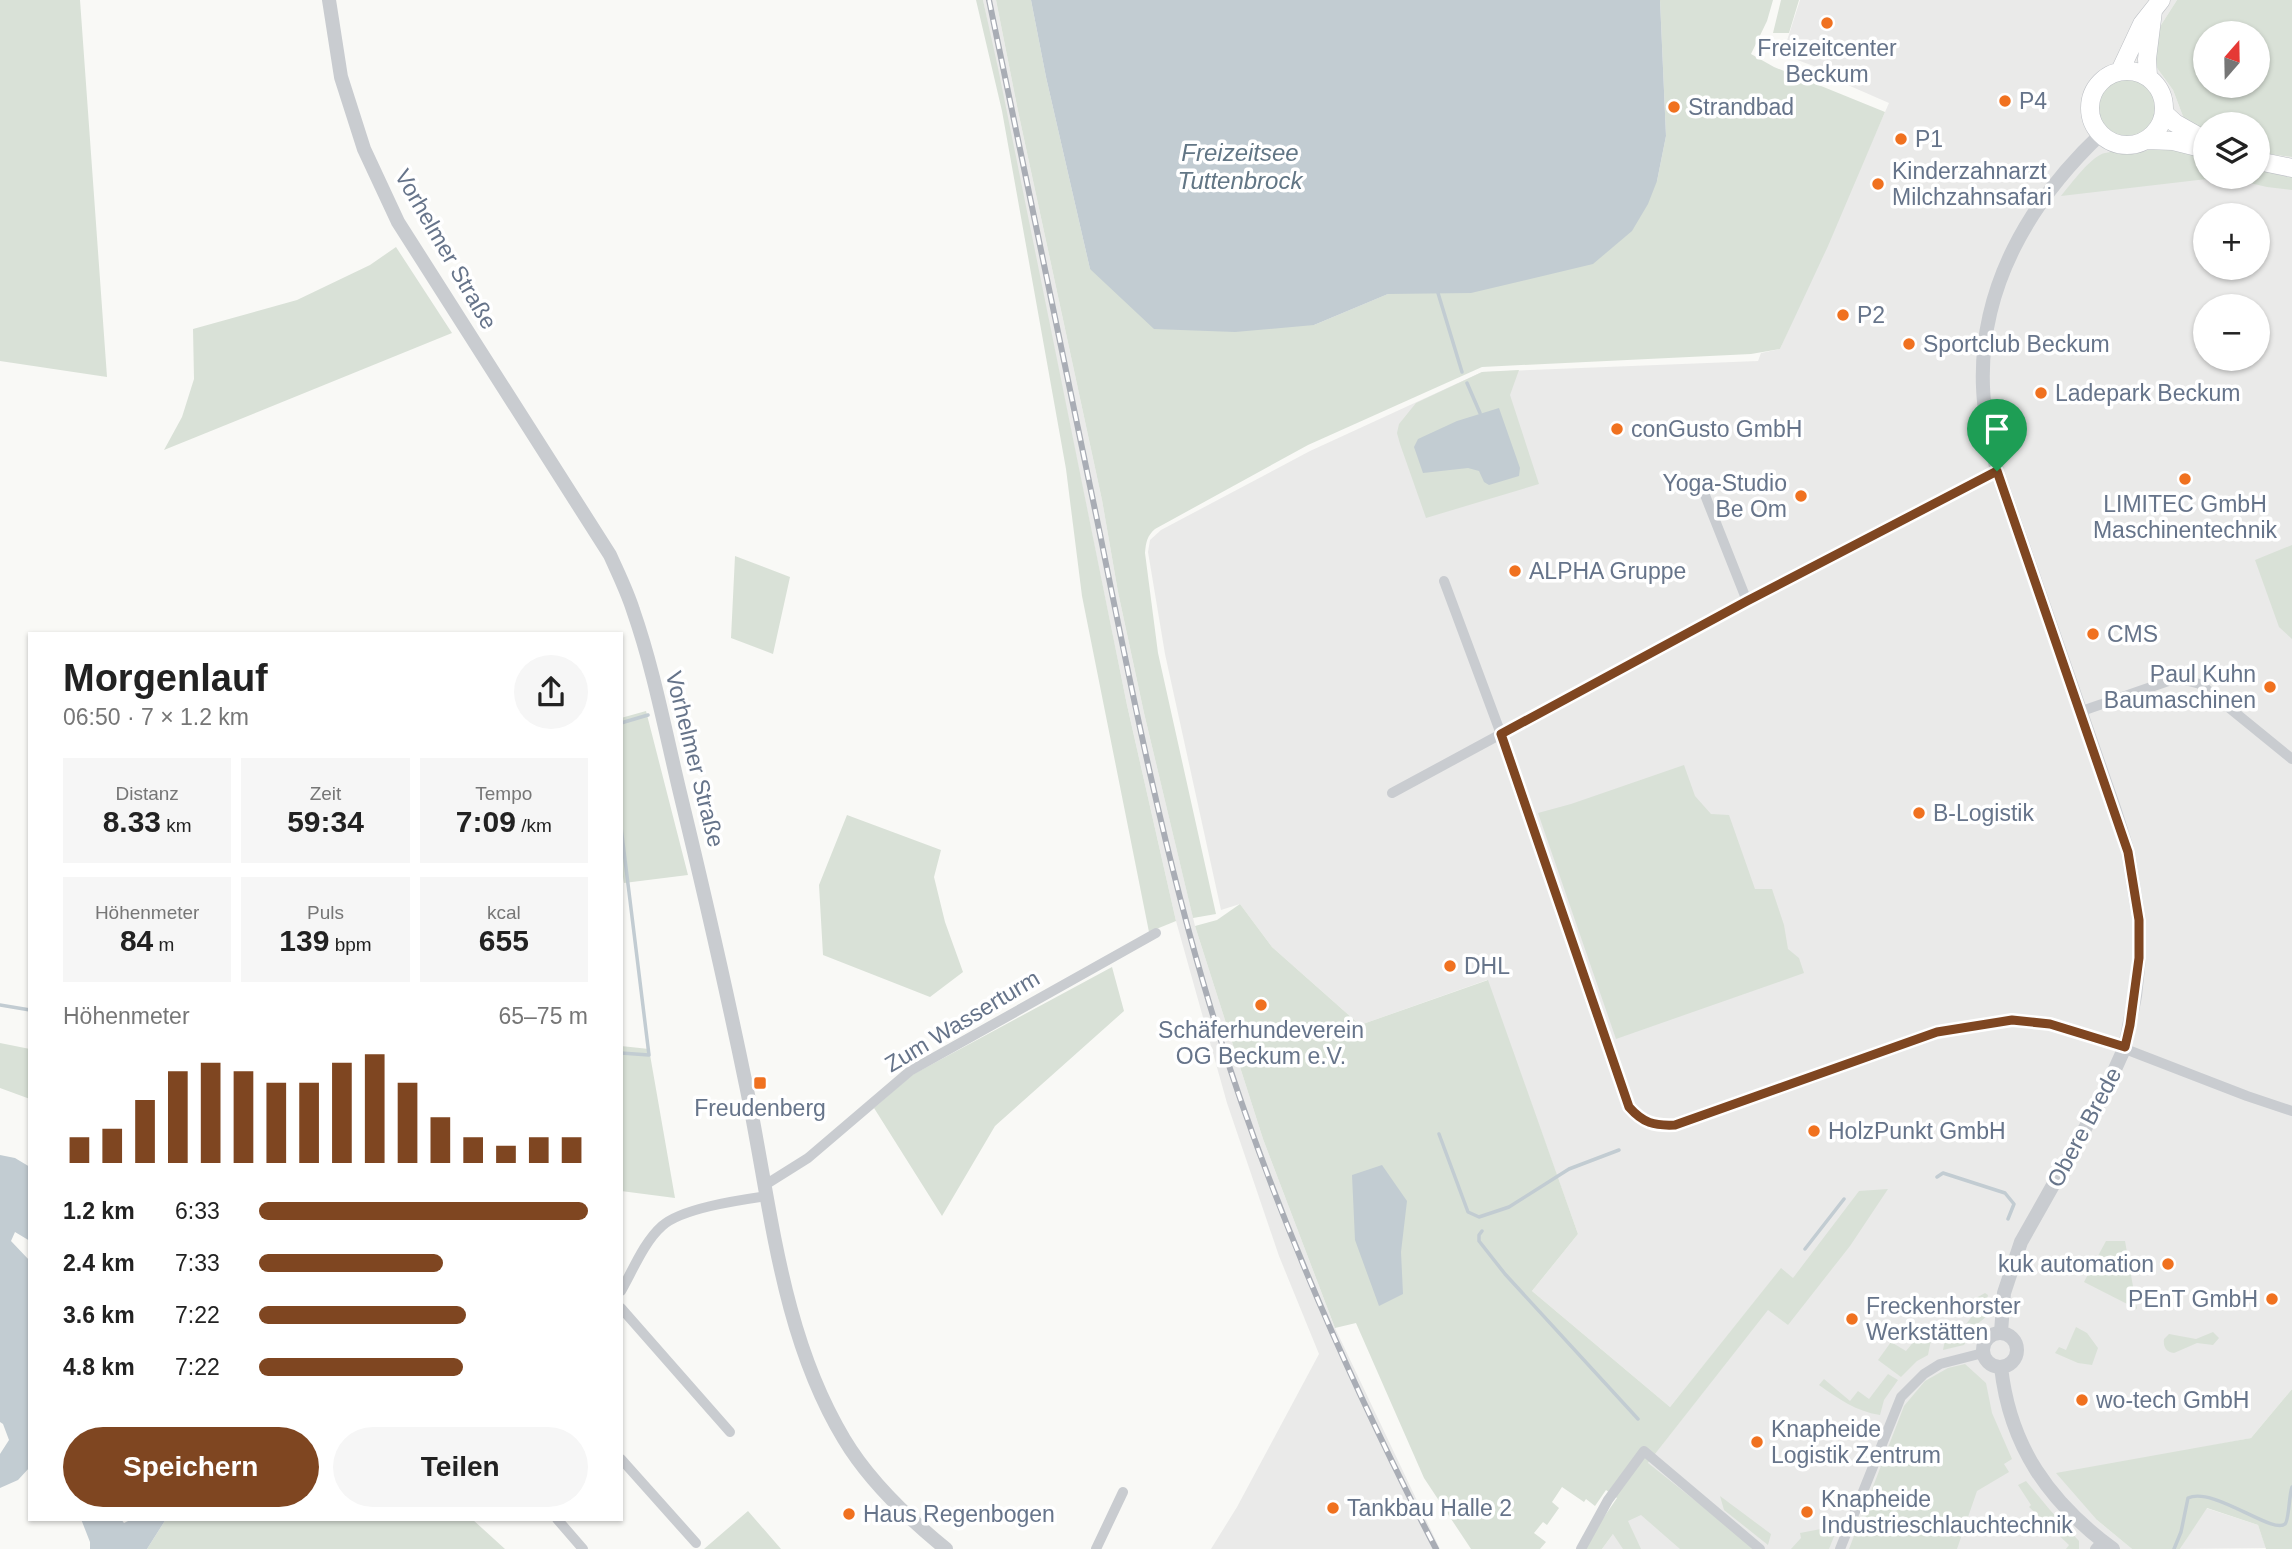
<!DOCTYPE html>
<html lang="de">
<head>
<meta charset="utf-8">
<style>
	body { margin:0; font-family:Arial,sans-serif; background:#f6f6f6; color:#222; height:100vh; display:flex; flex-direction:column; font-size:26px; white-space:nowrap }
	* { box-sizing:border-box; margin:0 }
	p { font-size:23px; color:#767676 }
	.icon { flex:none; width:38px; height:38px; fill:none; stroke:currentColor; stroke-width:2; stroke-linecap:round; stroke-linejoin:round }
	.map { position:relative; flex:1; overflow:hidden }
	.details { position:absolute; left:28px; top:632px; width:595px; height:889px; display:flex; flex-direction:column; background:#fff; border-radius:0px; box-shadow:0 2px 5px #0004 }
	.details>* { flex:none }
	.needle { width:46px; rotate:20deg }
	.tools { position:absolute; left:2193px; top:21px; display:grid; gap:14px }
	.tools a { display:grid; place-items:center; width:77px; height:77px; border-radius:50%; background:#fff; box-shadow:0 2px 5px #0004; font-size:35px }
	.pin { position:absolute; display:grid; place-items:center; width:60px; height:60px; color:#fff; margin:-72px -30px; border-radius:50% 50% 50% 0; rotate:-45deg; box-shadow:0 0 7px #0007 }
	.pin .icon { rotate:45deg }
	.round { display:grid; place-items:center; flex:none; width:74px; height:74px; border-radius:37px; background:#f6f6f6 }
	.headline { display:flex; align-items:center; justify-content:space-between; height:119px; padding:0 35px }
	h1 { font-size:38px; font-weight:700; line-height:52px }
	.metrics { display:grid; grid-template-columns:repeat(3,1fr); gap:10px; height:119px; padding:7px 35px }
	.metrics div { display:grid; align-content:center; border-radius:0px; background:#f6f6f6; text-align:center }
	.metrics b { font-size:30px; font-weight:700 }
	.metrics small { font-size:19px; font-weight:400 }
	.metrics p { font-size:19px }
	.chart { height:196px; padding:14px 35px }
	.chart p { display:flex; justify-content:space-between }
	.chart svg { width:100%; height:126px; margin-top:7px; stroke:#7f4621; stroke-width:6 }
	.primary-button { display:flex; gap:14px; margin-top:auto; padding:14px 35px }
	.primary-button a { flex:1; height:80px; border-radius:42px; background:#7f4621; color:#fff; font-size:28px; font-weight:700; line-height:80px; text-align:center }
	.primary-button a+a { background:#f6f6f6; color:#222 }
	ul { padding:0 35px; list-style:none; font-size:23px }
	li { display:grid; grid-template-columns:112px 84px 1fr; align-items:center; height:52px }
	li i { height:18px; border-radius:9px; background:#7f4621 }
	.map>svg:first-child { display:block }
	.built { fill:#eaeae9; fill-rule:evenodd }
	.green { fill:#d9e1d7; fill-rule:evenodd }
	.water { fill:#c2ccd2 }
	.lines { fill:none; stroke-linecap:round; stroke-linejoin:round }
	.stream { stroke:#c2ccd2; stroke-width:3.5 }
	.primary-casing { stroke:#bcbfc4; stroke-width:19 }
	.minor { stroke:#c9ccd0; stroke-width:10 }
	.tertiary { stroke:#c9ccd0; stroke-width:14 }
	.primary { stroke:#fff; stroke-width:18 }
	.rail-casing { stroke:#a9adb5; stroke-width:6 }
	.rail { stroke:#fff; stroke-width:3.5; stroke-dasharray:10; stroke-linecap:butt }
	.route-casing { stroke:#fff; stroke-width:14 }
	.route { stroke:#7f4621; stroke-width:9 }
	.poi-dot { fill:#f0711f; stroke:#fff; stroke-width:2.5 }
	.labels { text-anchor:middle; dominant-baseline:central; stroke-width:7; stroke-linejoin:round; paint-order:stroke }
	.poi-label { font-size:23px; fill:#66748a; stroke:#fff; text-anchor:start }
	.street-label { font-size:23px; fill:#66748a; stroke:#fff }
	.water-label { font-size:24px; font-style:italic; fill:#627685; stroke:#fff }
</style>
</head>
<body>
<div class="map">
<svg width="2292" height="1549" viewBox="0 0 2292 1549">
	<rect width="100%" height="100%" fill="#f9f9f6"/>
	<path class="built" d="M983,0H996L1018,111L1102,500L1118,592L1144,713L1195,926L1263,1139L1335,1328L1440,1549H1211L1237,1507L1319,1354L1279,1256L1227,1103L1176,921L1127,705Z
		M1800,0H2177L2161,25L2157,68L2173,90L2184,119L2205,132V177H2258V153L2292,157V1389L2251,1438L2154,1457L2097,1520L2132,1549H1602L1613,1534L1619,1500L1792,1278L1781,1269L1670,1407L1532,1291L1578,1234L1487,980L1360,1025L1272,947L1240,904L1221,910L1165,654L1148,552L1150,540L1161,530L1310,451L1482,372L1758,361L1761,353L1780,349L1889,103L1834,79L1835,74L1792,58L1784,50ZM2205,215H2258V268H2205ZM2205,306H2258V359H2205Z
		M2206,1508L2258,1525L2266,1548L2180,1549Z"/>
	<path class="green" d="M0,0H80L107,377L0,361Z
		M976,0H983L998,68L1127,705L1176,921L1149,932L1082,596L1066,469L1002,111Z
		M996,0H1031L1046,77L1090,269L1314,325L1657,181L1666,136L1660,0H1773L1767,21L1751,54L1774,67L1885,112L1828,246L1780,349L1751,354L1482,367L1308,445L1155,529C1147,536 1146,542 1145,553L1158,653L1216,914L1193,918L1144,713L1118,592L1102,500L1018,111Z
		M1781,0H1799L1789,33H1773Z
		M2177,0H2292V157L2258,153V124H2205V132L2184,119L2173,90L2157,68L2153,52L2161,25ZM2205,33H2258V86H2205Z
		M2098 108a30 30 0 1 1 60 0a30 30 0 1 1-60 0Z
		M2154,147L2169,148L2205,158V177H2258V167L2282,176L2292,177V190L2267,187L2224,177L2061,196C2071,184 2091,156 2105,153C2125,148 2131,160 2154,147Z
		M396,247L452,333L164,450L182,417L194,379L193,329L297,300L370,265Z
		M1519,370L1510,395L1539,484L1426,518L1400,444L1397,433L1399,424L1416,403L1482,372Z
		M2292,545V639L2279,627L2255,560Z
		M735,556L790,577L773,654L731,638Z
		M646,711L688,875L624,883L621,864V718Z
		M1684,765L1695,796L1711,814L1729,815L1755,889H1772L1784,925L1788,949L1799,958L1804,973L1616,1039L1538,813L1571,804Z
		M847,815L941,850L934,877L945,922L963,972L930,997L823,955L819,885Z
		M1240,904L1272,947L1360,1025L1488,980L1578,1234L1532,1291L1670,1407L1781,1268L1793,1278L1859,1191L1888,1189L1850,1246L1788,1325L1768,1310L1648,1463L1756,1549H1680L1641,1515L1628,1521L1641,1549H1623L1613,1534L1602,1549H1582L1617,1498L1606,1490L1595,1506L1586,1499L1584,1502L1562,1487L1552,1502L1559,1508L1547,1525L1543,1522L1534,1533L1546,1542L1540,1549H1471L1424,1478L1356,1323L1335,1328L1263,1139L1195,926L1217,920Z
		M1112,967L1124,1011L995,1126L942,1216L874,1108L912,1075Z
		M0,1043L30,1049V1099L0,1088Z
		M621,1046L649,1049L675,1198L621,1191Z
		M2106,1241H2125L2137,1309L2084,1282Z
		M1985,1293L1988,1295L1986,1304L1987,1316L1975,1326L1964,1345L1943,1350L1945,1340L1951,1344L1982,1303L1976,1298Z
		M2076,1327L2087,1333L2098,1348L2092,1365L2078,1363L2055,1353L2059,1347L2066,1350Z
		M2213,1332L2219,1338L2213,1345L2197,1343L2174,1353C2166,1352 2163,1347 2164,1339L2169,1334L2196,1339Z
		M1920,1334L1931,1340L1928,1355L1917,1361L1901,1377L1878,1360L1891,1342L1906,1351Z
		M1965,1364L1986,1383L1992,1413L2012,1459L2004,1464L2009,1472L1977,1491L1957,1549H1849L1904,1406L1925,1381L1948,1368Z
		M1888,1374L1898,1380L1884,1400L1880,1415C1855,1411 1839,1399 1819,1385L1824,1379L1850,1401L1858,1391L1869,1399Z
		M2292,1389V1549H2266L2258,1525L2207,1508L2180,1549H2132L2097,1520L2056,1473L2251,1438Z
		M2026,1481L2050,1510L2079,1541V1549H2066L2069,1545L2029,1507L2031,1505L2018,1485Z
		M1720,1496L1771,1534L1768,1545L1724,1510Z
		M748,1511L781,1549H704Z
		M1826,1518L1839,1524L1829,1549H1791L1801,1538L1800,1533L1826,1528Z
		M166,1519H472L505,1549H147Z"/>
	<path class="water" d="M1031,0H1660L1666,136L1657,181L1648,204L1632,231L1593,264L1471,293L1388,294L1314,325L1235,332L1154,329L1090,269L1046,77Z
		M1499,408L1520,468L1519,476L1489,485L1484,482L1479,471L1468,468L1423,473L1414,447L1418,439L1457,421Z
		M0,1155L15,1158L30,1167V1241L15,1232L11,1241L30,1261V1467L18,1480L0,1488V1454L9,1440L3,1424L0,1422Z
		M1382,1165L1407,1201L1401,1252L1403,1294L1379,1306L1355,1240L1352,1175Z
		M81,1519H121L124,1523L132,1519H166L147,1549H90V1542Z"/>
	<g class="lines">
		<path class="stream" d="M1438,293L1462,372
			M1467,383L1480,413
			M621,723L648,715
			M621,827L649,1055L621,1053
			M0,1005L30,1010
			M1439,1134L1468,1212L1479,1217L1509,1207L1569,1169L1619,1150
			M1937,1177L1943,1173L2005,1193L2014,1204L2008,1219
			M1482,1231L1479,1235V1241L1505,1274L1638,1419
			M1805,1249L1844,1199
			M2174,1549L2181,1532L2188,1498C2213,1486 2273,1535 2285,1524C2289,1521 2289,1495 2292,1487"/>
		<defs>
			<path id="primary" d="M2090 108a37 37 0 1 1 74 0a37 37 0 1 1-74 0Z
				M2120,71L2142,24L2161,0
				M2148,76L2147,59L2153,11
				M2164,113L2175,123L2205,140
				M2147,140L2173,141L2205,149
				M2258,161L2292,168"/>
		</defs>
		<use href="#primary" class="primary-casing"/>
		<path class="minor" d="M1703,490L1747,601
			M1444,581L1501,734L1629,1107C1643,1123 1655,1126 1675,1125L1937,1032L2012,1020L2050,1024L2089,1035L2247,1096L2292,1111
			M2079,712L2177,678L2200,684L2292,759
			M1392,793L1747,601L1997,471
			M765,1185L808,1158L910,1071L1156,933
			M621,1291C633,1270 644,1242 662,1226C682,1208 740,1200 767,1196
			M621,1308L730,1432
			M621,1459L696,1543
			M557,1519L583,1549
			M1096,1549L1123,1492
			M1581,1549L1608,1500L1644,1451L1760,1549
			M1840,1549L1901,1397L1924,1374L1940,1364L1983,1353
			M2095,1549L2102,1541"/>
		<path class="tertiary" d="M329,0L341,77L364,149L398,222L610,555C618,573 627,591 633,610C654,670 666,735 681,797C704,892 726,988 746,1085C771,1204 780,1333 844,1439C869,1481 908,1518 946,1549
			M2001,1332L2004,1293L2021,1242L2101,1100L2125,1047L2135,996L2139,958V920L2128,852L2115,811L1997,471C1991,443 1984,416 1983,387C1979,287 2030,201 2101,134
			M1983 1350a17 17 0 1 1 34 0a17 17 0 1 1-34 0Z
			M2001,1367C2010,1447 2049,1502 2113,1549"/>
		<use href="#primary" class="primary"/>
		<defs>
			<path id="rail" d="M989,0C1026,178 1063,356 1100,534C1132,693 1164,853 1211,1009C1268,1196 1346,1375 1436,1549"/>
		</defs>
		<use href="#rail" class="rail-casing"/>
		<use href="#rail" class="rail"/>
	</g>
	<g class="lines">
		<defs>
			<path id="route" d="M1997,471L2128,852L2139,920V958L2130,1025L2125,1047L2050,1024L2012,1020L1937,1032L1675,1125C1654,1126 1643,1123 1629,1107L1501,734L1747,601Z"/>
		</defs>
		<use href="#route" class="route-casing"/>
		<use href="#route" class="route"/>
	</g>
	<g class="poi-dot">
		<circle cx="1827" cy="23" r="7"/>
		<circle cx="2005" cy="101" r="7"/>
		<circle cx="1674" cy="107" r="7"/>
		<circle cx="1901" cy="139" r="7"/>
		<circle cx="1878" cy="184" r="7"/>
		<circle cx="1843" cy="315" r="7"/>
		<circle cx="1909" cy="344" r="7"/>
		<circle cx="2041" cy="393" r="7"/>
		<circle cx="1617" cy="429" r="7"/>
		<circle cx="2185" cy="479" r="7"/>
		<circle cx="1801" cy="496" r="7"/>
		<circle cx="1515" cy="571" r="7"/>
		<circle cx="2093" cy="634" r="7"/>
		<circle cx="2270" cy="687" r="7"/>
		<circle cx="1919" cy="813" r="7"/>
		<circle cx="1450" cy="966" r="7"/>
		<circle cx="1261" cy="1005" r="7"/>
		<rect x="753" y="1076" width="14" height="14" rx="3.5"/>
		<circle cx="1814" cy="1131" r="7"/>
		<circle cx="2168" cy="1264" r="7"/>
		<circle cx="2272" cy="1299" r="7"/>
		<circle cx="1852" cy="1319" r="7"/>
		<circle cx="2082" cy="1400" r="7"/>
		<circle cx="1757" cy="1442" r="7"/>
		<circle cx="1333" cy="1508" r="7"/>
		<circle cx="1807" cy="1512" r="7"/>
		<circle cx="849" cy="1514" r="7"/>
	</g>
	<g class="labels">
		<g class="poi-label">
			<text x="1827" y="48" text-anchor="middle">Freizeitcenter<tspan x="1827" dy="26">Beckum</tspan></text>
			<text x="2019" y="101">P4</text>
			<text x="1688" y="107">Strandbad</text>
			<text x="1915" y="139">P1</text>
			<text x="1892" y="171">Kinderzahnarzt<tspan x="1892" dy="26">Milchzahnsafari</tspan></text>
			<text x="1857" y="315">P2</text>
			<text x="1923" y="344">Sportclub Beckum</text>
			<text x="2055" y="393">Ladepark Beckum</text>
			<text x="1631" y="429">conGusto GmbH</text>
			<text x="1787" y="483" text-anchor="end">Yoga-Studio<tspan x="1787" dy="26">Be Om</tspan></text>
			<text x="2185" y="504" text-anchor="middle">LIMITEC GmbH<tspan x="2185" dy="26">Maschinentechnik</tspan></text>
			<text x="1529" y="571">ALPHA Gruppe</text>
			<text x="2107" y="634">CMS</text>
			<text x="2256" y="674" text-anchor="end">Paul Kuhn<tspan x="2256" dy="26">Baumaschinen</tspan></text>
			<text x="1933" y="813">B-Logistik</text>
			<text x="1464" y="966">DHL</text>
			<text x="1261" y="1030" text-anchor="middle">Schäferhundeverein<tspan x="1261" dy="26">OG Beckum e.V.</tspan></text>
			<text x="760" y="1108" text-anchor="middle">Freudenberg</text>
			<text x="1828" y="1131">HolzPunkt GmbH</text>
			<text x="2154" y="1264" text-anchor="end">kuk automation</text>
			<text x="2258" y="1299" text-anchor="end">PEnT GmbH</text>
			<text x="1866" y="1306">Freckenhorster<tspan x="1866" dy="26">Werkstätten</tspan></text>
			<text x="2096" y="1400">wo-tech GmbH</text>
			<text x="1771" y="1429">Knapheide<tspan x="1771" dy="26">Logistik Zentrum</tspan></text>
			<text x="1821" y="1499">Knapheide<tspan x="1821" dy="26">Industrieschlauchtechnik</tspan></text>
			<text x="1347" y="1508">Tankbau Halle 2</text>
			<text x="863" y="1514">Haus Regenbogen</text>
		</g>
		<g class="street-label">
			<text transform="translate(446 249) rotate(60)">Vorhelmer Straße</text>
			<text transform="translate(695 759) rotate(76)">Vorhelmer Straße</text>
			<text transform="translate(962 1021) rotate(-31)">Zum Wasserturm</text>
			<text transform="translate(2084 1127) rotate(-62)">Obere Brede</text>
		</g>
		<g class="water-label">
			<text x="1240" y="152">Freizeitsee<tspan x="1240" dy="28">Tuttenbrock</tspan></text>
		</g>
	</g>
</svg>
<div class="tools">
<a><svg class="needle" viewBox="-14 -14 28 28"><path d="M0-13l5 13h-10z" fill="#e53935"/><path d="M0 13l5-13h-10z" fill="#767676"/></svg></a>
<a><svg class="icon" aria-label="layers" viewBox="0 0 24 24"><path d="M12 4l9 5-9 5-9-5zM3 14l9 5 9-5"/></svg></a>
<a>+</a>
<a>−</a>
</div>
<div class="pin" style="left:1997px;top:471px;background:#1e9e55"><svg class="icon" aria-label="arrive" viewBox="0 0 24 24"><path d="M6 21V4h12l-3 4 3 4H6"/></svg></div>
<section class="details">
<div class="headline"><div><h1>Morgenlauf</h1><p>06:50 · 7 × 1.2 km</p></div><a class="round"><svg class="icon" aria-label="share" viewBox="0 0 24 24"><path d="M12 15V3M7 8l5-5 5 5M5 13v7h14v-7"/></svg></a></div>
<div class="metrics">
<div><p>Distanz</p><b>8.33<small> km</small></b></div>
<div><p>Zeit</p><b>59:34</b></div>
<div><p>Tempo</p><b>7:09<small> /km</small></b></div>
</div>
<div class="metrics">
<div><p>Höhenmeter</p><b>84<small> m</small></b></div>
<div><p>Puls</p><b>139<small> bpm</small></b></div>
<div><p>kcal</p><b>655</b></div>
</div>
<div class="chart"><p><span>Höhenmeter</span>65–75 m</p>
<svg viewBox="0 0 160 44" preserveAspectRatio="none"><path d="M5 44V35M15 44V32M25 44V22M35 44V12M45 44V9M55 44V12M65 44V16M75 44V16M85 44V9M95 44V6M105 44V16M115 44V28M125 44V35M135 44V38M145 44V35M155 44V35"/></svg>
</div>
<ul>
<li><b>1.2 km</b>6:33<i style="width:100%"></i></li>
<li><b>2.4 km</b>7:33<i style="width:56%"></i></li>
<li><b>3.6 km</b>7:22<i style="width:63%"></i></li>
<li><b>4.8 km</b>7:22<i style="width:62%"></i></li>
</ul>
<div class="primary-button"><a>Speichern</a><a>Teilen</a></div>
</section>
</div>
</body>
</html>
